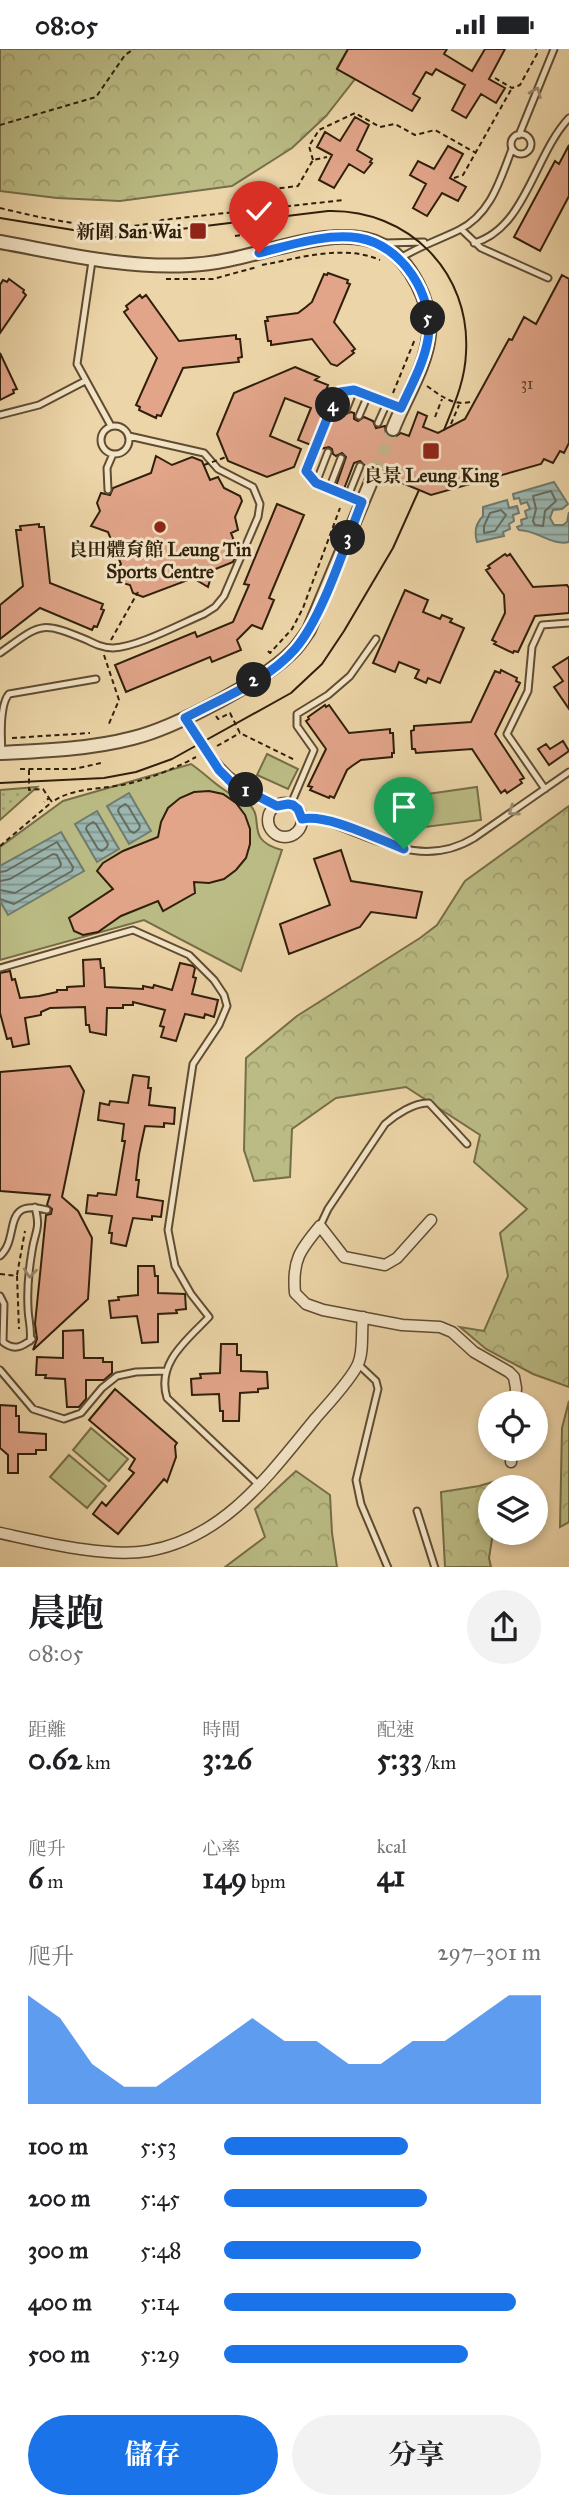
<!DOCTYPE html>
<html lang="zh-TW">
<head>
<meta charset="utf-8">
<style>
	body { margin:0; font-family:"IM FELL Great Primer","Noto Serif TC",serif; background:#f2f2f2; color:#202124; height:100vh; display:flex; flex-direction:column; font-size:26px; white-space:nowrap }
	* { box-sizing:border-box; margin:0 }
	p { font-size:23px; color:#757577 }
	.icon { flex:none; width:38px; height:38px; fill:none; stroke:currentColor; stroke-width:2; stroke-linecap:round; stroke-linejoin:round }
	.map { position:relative; height:1518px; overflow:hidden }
	.drawer { display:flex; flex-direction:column; background:#fff; flex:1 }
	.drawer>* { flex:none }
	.controls { position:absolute; left:478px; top:1342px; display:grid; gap:14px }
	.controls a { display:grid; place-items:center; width:70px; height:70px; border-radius:50%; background:#fff; box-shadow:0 4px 10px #0003; font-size:35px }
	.pin { position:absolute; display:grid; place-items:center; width:60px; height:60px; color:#fff; margin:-72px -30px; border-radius:50% 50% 50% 0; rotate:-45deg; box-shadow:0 0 7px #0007 }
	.pin .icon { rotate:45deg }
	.km { position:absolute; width:35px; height:35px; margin:-18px; border-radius:50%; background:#222; color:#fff; font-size:19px; line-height:35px; text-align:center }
	.round { display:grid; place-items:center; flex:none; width:74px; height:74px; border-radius:37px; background:#f2f2f2 }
	.headline { display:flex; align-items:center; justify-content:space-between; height:119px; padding:0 28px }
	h1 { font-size:38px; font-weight:700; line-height:52px }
	.stats { display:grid; grid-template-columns:repeat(3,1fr); gap:10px; height:119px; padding:7px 28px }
	.stats div { display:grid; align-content:center }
	.stats b { font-size:30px; font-weight:700 }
	.stats small { font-size:19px; font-weight:400 }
	.stats p { font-size:19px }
	.chart { height:196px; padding:14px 28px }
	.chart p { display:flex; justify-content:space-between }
	.chart svg { width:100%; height:126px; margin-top:7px; fill:#1a73e8; opacity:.7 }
	.button { display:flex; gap:14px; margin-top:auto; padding:14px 28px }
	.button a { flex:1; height:80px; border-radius:42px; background:#1a73e8; color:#fff; font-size:28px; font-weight:700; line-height:80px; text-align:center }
	.button a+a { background:#f2f2f2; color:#202124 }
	ul { padding:0 28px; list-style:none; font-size:23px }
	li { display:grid; grid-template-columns:112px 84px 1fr; align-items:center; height:52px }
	li i { height:18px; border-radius:9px; background:#1a73e8 }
	.status { display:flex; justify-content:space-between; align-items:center; height:49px; padding:0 35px; background:#fff; direction:ltr }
	.status svg { height:19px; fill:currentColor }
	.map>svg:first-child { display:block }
	.grass { fill:url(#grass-dots); stroke:#766e48; stroke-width:2 }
	.forest { fill:url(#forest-crowns); stroke:#766e48; stroke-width:2 }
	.pitch { fill:#bbbc85; stroke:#766e48; stroke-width:2 }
	.water { fill:url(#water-rules); stroke:#707a6e; stroke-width:2 }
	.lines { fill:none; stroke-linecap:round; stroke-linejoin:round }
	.shore { stroke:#666b5e; stroke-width:2 }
	.building { fill:#e2a58a; stroke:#301f0a; stroke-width:2 }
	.tertiary-tunnel { stroke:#c6b188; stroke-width:12; stroke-dasharray:12 6; stroke-linecap:butt }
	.service-casing { stroke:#5f4c32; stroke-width:9 }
	.minor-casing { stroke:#5f4c32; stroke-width:13 }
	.tertiary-casing { stroke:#5f4c32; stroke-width:16 }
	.path { stroke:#301f0a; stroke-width:2; stroke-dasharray:5 3.5; stroke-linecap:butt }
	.service { stroke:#f3e4c6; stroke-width:5 }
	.minor { stroke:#f3e4c6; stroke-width:10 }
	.tertiary { stroke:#f3e4c6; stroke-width:12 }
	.tram { stroke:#301f0a; stroke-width:2 }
	.path-bridge { stroke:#301f0a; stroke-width:2; stroke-dasharray:5 3.5; stroke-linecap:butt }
	.oneway { stroke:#9b8b71 }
	.route-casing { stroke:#fff; stroke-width:14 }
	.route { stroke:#1a73e8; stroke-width:9 }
	.poi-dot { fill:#8f2418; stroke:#f3e4c6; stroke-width:2.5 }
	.labels { text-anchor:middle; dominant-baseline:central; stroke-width:6; stroke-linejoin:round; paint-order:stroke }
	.number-label { font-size:16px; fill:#5c402a }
	.poi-label { font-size:19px; font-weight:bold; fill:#301f0a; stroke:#f3e4c6 }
</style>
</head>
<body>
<div class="status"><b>08:05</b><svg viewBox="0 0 49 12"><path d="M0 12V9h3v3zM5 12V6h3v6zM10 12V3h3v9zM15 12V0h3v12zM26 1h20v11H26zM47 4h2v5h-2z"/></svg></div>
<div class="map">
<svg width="569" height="1519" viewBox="0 0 569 1519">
	<defs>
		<pattern id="grass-dots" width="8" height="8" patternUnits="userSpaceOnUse" patternTransform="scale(1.75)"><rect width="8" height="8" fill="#bbbc85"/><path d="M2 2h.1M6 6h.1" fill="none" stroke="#a1a172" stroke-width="1.8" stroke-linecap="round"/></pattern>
		<pattern id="forest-crowns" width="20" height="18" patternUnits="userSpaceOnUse" patternTransform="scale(1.75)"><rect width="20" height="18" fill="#bbbc85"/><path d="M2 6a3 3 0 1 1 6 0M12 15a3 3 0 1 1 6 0" fill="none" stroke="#a1a172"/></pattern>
		<pattern id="water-rules" width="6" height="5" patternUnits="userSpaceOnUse" patternTransform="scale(1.75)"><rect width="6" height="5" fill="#9bb7b1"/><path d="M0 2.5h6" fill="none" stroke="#7f948e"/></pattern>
	</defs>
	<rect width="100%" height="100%" fill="#ecd5a8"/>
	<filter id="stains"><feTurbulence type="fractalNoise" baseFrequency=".00286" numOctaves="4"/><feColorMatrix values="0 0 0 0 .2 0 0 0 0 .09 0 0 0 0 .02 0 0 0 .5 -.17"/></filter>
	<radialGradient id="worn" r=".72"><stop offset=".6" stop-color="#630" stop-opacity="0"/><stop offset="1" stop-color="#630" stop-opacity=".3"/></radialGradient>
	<path class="grass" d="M37,738L0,771V741Z"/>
	<path class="forest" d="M0,0H348L337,19L355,30L326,67L292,99L232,137L120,152L57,149L0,142Z
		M569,757V1338L533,1325L486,1300L460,1278L484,1282L508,1227L500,1184L527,1160L474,1113L480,1086L406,1038L336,1049L292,1080L290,1128L254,1132L244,1101L246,1009L297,967L420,889L437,876L465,832Z
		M569,1352V1473L560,1478L562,1379Z
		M296,1422L330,1446L332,1484L337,1518H225L265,1488L255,1460Z
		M503,1430L501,1438H490V1484H493L489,1509L491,1518H445L441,1443L479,1437Z"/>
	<path class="pitch" d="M267,705L298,720L288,740L257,726Z
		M191,715C203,723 213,734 226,742C233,747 243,750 250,756C265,771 244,791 282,801L241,922L144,871L0,911V798L63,752Z
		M477,738L481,771L417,779L413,747Z
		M91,1379L128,1410L109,1432L73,1401Z
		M69,1406L106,1437L87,1459L50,1428Z"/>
	<path class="water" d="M554,433L568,455L562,460L553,461L550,469L554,476H563L567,473L569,463V493C551,497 537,481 519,481L517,478L522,476L521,471L527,469L525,462L530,460L527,453L521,455L519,449L514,450L513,445Z
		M507,451L509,459L517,457L519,464L513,466L514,472L509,475L510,480L503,483L504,487L477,493C474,483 475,475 483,467V458Z
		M129,744L151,782L129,795L107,757Z
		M97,762L119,800L97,813L75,775Z
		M61,783L84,822L8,866L0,852V817Z"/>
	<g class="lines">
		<path class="shore" d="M551,442L556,452L545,462L543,477L535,476L533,472L536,460L533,447Z
			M501,461L506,466L495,482L484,484V477L490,464Z
			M125,755L128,757L140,777L139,780L134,784L130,782L118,762L119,759Z
			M93,773L96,775L108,795L107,798L102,802L98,800L86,780L87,777Z
			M0,823L6,822L57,793L73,818L72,822L14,855L0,850
			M0,832L10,830L53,805L57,806L61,815L60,818L15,844L0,841"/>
	</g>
	<path class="building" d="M348,0H447L444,5L472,22L485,0H505L489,30L505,39L496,54L481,45L466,69L452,61L465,36L436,20L432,26L426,23L413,45L420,49L412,62L337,20Z
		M355,68L369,76L357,101L372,110L370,113L372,114L364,124L349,115L334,139L319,131L332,106L317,98L325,83L340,92Z
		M569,96V147L540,202L514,188L555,112L559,115Z
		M448,97L463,105L450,129L466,138L458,152L442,144L427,167L413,159L426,135L410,126L418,112L434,120Z
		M328,224L348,231L347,234L350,235L334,273L355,300L352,302L354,304L337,317L331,315L312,290L271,296V292H268L265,272H268L267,268L298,264L306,258L312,253L324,225L327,226Z
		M562,226L569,230V394L564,404L560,402L553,414L544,410L541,415L431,446L383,426V421L379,415H373L367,419L360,412L354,414L344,440L336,437L346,408L342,404L336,407L333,405L332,400L329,398L320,400L338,358L341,359L343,366L351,363L354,364V370L358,372L364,368L373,372L376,379L385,377L386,385L393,389L401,384L409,387L418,363L427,367L423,378L438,384L465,370L509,290L512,291L524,268L536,275Z
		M9,230L24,241L23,243L26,246L0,284V236L3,231L7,233Z
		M140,246L142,249L146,246L179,292L236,286V290H240L242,308L238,309L239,313L183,319L161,367L157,366L156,369L139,361L140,358L136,356L157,309L124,263L128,260L126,257Z
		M0,304L17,340L13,341L14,344L0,351Z
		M295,318L319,328L315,331L328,336L322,351L328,354L311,396L298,391L311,359L285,349L270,387L301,400L294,418L267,428L228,412L217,385L234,344Z
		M156,407L172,416L192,408L202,412L210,431L218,428L224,439L240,447L242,452L235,468L238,481L231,484L238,502L233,513L213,521L208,538L193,529L143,548L133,544L130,536L112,531L121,515L108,483L91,477L100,462L97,454L101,444L110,446L113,439L151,424Z
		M277,455L304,466L269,549L274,551L262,580L252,576L237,591L241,601L212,613L210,608L126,643L115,616L195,583L197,588L233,573L249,536L244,535Z
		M39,475V478H44L50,534L103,555L101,560L104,561L97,578L94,577L92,581L40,559L0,590V556L23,537L16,481H21L20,477Z
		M505,505L507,507L510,505L533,538L567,536L569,539V564L535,567L518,603L514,602L513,604L494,595L496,593L492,591L505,564L504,546L486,521L490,519L488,517Z
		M405,541L428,551L423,563L440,570L442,566L452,570L450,573L464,579L440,634L428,629L426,634L415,629L419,621L399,613L395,623L373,614Z
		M569,608V660L554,638L563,632L553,618Z
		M501,621L517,629L516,632L520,634L495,685L524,729L520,731L522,734L507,744L505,741L501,744L472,700L416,704L415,700H412L411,682L414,681V677L471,673L495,622L500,624Z
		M325,656L326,658L329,656L349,684L390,680V684H393L394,704H392V708L361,711L352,717L347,721L334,749L330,747L329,749L310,741L312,738L308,737L326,700L306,672L309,670L308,668Z
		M563,692L569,702L549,716L538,700L546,695L550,700Z
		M209,742L223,745L236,754L245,766L250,780V795L246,809L236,821L224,830L209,834L194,833L195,844L163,862L158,852L121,867L98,883L83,886L74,882L69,869L113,840L97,822L103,814L123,802L158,788L161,773L168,759L180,749L194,743Z
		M341,801L351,832L422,843L416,869L371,863L360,878L289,905L280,875L330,856L314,810Z
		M100,910L101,919H104L105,938L143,940V937L153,939L154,936L172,941L180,914L193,917L195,919L193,928L196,929L192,945L218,951L214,968L205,965L204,969L185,965L176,992L161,988L164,978L160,977L165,961L133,953V956H123V959H107L106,986L90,983L89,976H86L85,958L50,959L41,963V966L25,969L29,995L13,998L11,989L7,990L0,964V924L10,922L12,931L15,930L20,949L39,947L57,943V941H67V938L84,937L83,911Z
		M70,1017L84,1042L62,1148L78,1162L92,1189L88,1250L33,1301L37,1290L35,1275L46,1166L51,1165L52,1160L47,1156L50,1146L0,1142V1023Z
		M133,1026L149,1028L148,1039H151L149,1056L175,1059L174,1075L164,1074V1078L145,1077L139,1105L136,1131H139L137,1148L163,1152L161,1168L152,1167V1171L133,1169L126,1197L111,1194L112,1184H109L112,1167L86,1164L88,1146L97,1147L98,1144L116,1146L125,1092H122L124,1075L98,1071L100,1054L109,1056L110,1052L128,1054Z
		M138,1217H154L155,1227H158V1244L185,1245L186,1260L176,1261L177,1264L158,1265V1293L142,1294L137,1267L111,1269L109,1252L119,1251L118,1248L138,1246Z
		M83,1281L84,1309H103V1313H112V1324L104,1331H86V1350L79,1358H67L65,1330L45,1329L46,1326H36L37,1308L63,1309V1282Z
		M221,1295H237V1306H241V1322L267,1323L268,1339L258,1340V1343L240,1344L239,1372H223V1362H220L219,1345L192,1346L191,1330L201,1329L200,1325L220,1324Z
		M115,1340L177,1394L175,1397L176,1408L167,1433L164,1430L118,1485L93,1465L102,1453L106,1457L134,1424L129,1420L135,1410L89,1371Z
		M0,1356L16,1357V1367H19V1383L46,1385V1401H36V1405H18V1424H8V1406L0,1399Z"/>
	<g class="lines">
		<path class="tertiary-tunnel" d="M375,423L393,380"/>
		<defs>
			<path id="service" d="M511 95a10 10 0 1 1 20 0a10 10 0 1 1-20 0Z
				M519,86L554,0
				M461,180L481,199L548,229
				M385,194L424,193
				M474,194C526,179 534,106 569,69
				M399,210C419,197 439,191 459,181C491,165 500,131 512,100
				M92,212L77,315L111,377
				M346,361L354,341
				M0,366L39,356L85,332
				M359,367L368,346
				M378,374L387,354
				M101 391a14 14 0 1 1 28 0a14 14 0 1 1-28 0Z
				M316,434L328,403
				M329,440L341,409
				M108,441L107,419L113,405
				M348,447L360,417
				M362,453L316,434L306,422L335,350L340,343L354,341L401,359
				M0,604C41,575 39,571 87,591C95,595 103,599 113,599C138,598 180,575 204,565L215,558L224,547L258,468L260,455L253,438L218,420L204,404L129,387
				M186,670L207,703
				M2,704C1,688 0,655 9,645L96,630
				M545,740L507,685L528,642L532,598L542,576L569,574
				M291,755L314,701L297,677V665L328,646L350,627L376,590
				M302,770H317C371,786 420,822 474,789L569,723
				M0,919L133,881L189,906L214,931L224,946L227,957L219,976L193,1015L168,1181L175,1217L191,1245L209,1268C187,1291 156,1314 167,1349L260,1437
				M320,1177L328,1160L385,1075C395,1066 415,1053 429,1054L467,1095
				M0,1207C21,1188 0,1149 47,1161
				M0,1247L4,1255L3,1293C14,1302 22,1298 32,1290
				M30,1292C32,1280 28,1270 28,1258C27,1240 29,1220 32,1202C35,1181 41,1181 35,1158
				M358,1315L376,1332L378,1340L356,1431L361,1455L388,1519
				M0,1321L33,1360L64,1370L81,1364L102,1339L117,1327L136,1323L165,1322
				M417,1462L435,1519"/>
			<path id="minor" d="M207,703C226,732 246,742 277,757
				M268 771a17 17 0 1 1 34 0a17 17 0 1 1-34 0Z
				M431,1171L397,1209L385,1216L344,1208L320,1177C300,1201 292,1211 295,1244L306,1255L323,1261L402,1276L440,1278L452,1283L474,1303L509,1323L514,1328L516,1339L515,1354
				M511,1413L512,1400
				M0,1484C42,1493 106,1509 148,1502C224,1489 269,1426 315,1370C327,1356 351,1331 358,1315C364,1302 361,1282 363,1268"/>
			<path id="tertiary" d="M0,193C62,204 126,220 190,216C236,214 279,195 325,189C343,187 366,187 382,196C411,212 432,254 429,286C426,318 404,351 393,380
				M0,704C44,702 91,700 133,689C174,679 264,632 293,602C299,596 304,588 309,581L375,423"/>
		</defs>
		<use href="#service" class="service-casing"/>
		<use href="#minor" class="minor-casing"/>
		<use href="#tertiary" class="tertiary-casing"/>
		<path class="path" d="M495,29L512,39L520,36L537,5L536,0
			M0,76L96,48L125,6L134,0
			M313,111L309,97L319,81L355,64L380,78L395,75L415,86L435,81L476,104
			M454,129L463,126L512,39
			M0,159C46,170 117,187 162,171L344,151
			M244,161L243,153L248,143L298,137L313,111L327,108
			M253,161L257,190
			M232,168L252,166
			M235,187L255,184
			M262,216C300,209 343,195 380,211
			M166,230H213L257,218
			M427,337C441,347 453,357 470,353
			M393,344L415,290
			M435,368L442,350
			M451,375L459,356
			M111,591L138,543
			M268,602L270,604L292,580L303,559L340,459
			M104,606L119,651L108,677
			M216,667L218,670L230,664L240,684L295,711
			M12,689L90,684
			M217,697L240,684
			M20,720H74L101,714
			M29,721V741L43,740L49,749L44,753
			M49,749L52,753C75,737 105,741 131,734C154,728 176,719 196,708
			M0,797L52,753
			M0,1225L17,1227L19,1280
			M17,1226L25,1182"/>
		<use href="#service" class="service"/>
		<use href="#minor" class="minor"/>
		<use href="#tertiary" class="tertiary"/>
		<path class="tram" d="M0,169L116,188L328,162C408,160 471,223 466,304C465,332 454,356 444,381
			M0,734L104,729L136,723L172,710L291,644L322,615L344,582L393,499L419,441"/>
		<path class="path-bridge" d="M204,416L226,408"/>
	</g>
	<defs><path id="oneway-chevron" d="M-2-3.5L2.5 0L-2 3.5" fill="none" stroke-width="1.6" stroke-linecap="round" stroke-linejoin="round" transform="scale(1.75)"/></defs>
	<g class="oneway">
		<use href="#oneway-chevron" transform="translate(536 43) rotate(-68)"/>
		<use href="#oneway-chevron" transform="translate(513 762) rotate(145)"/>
		<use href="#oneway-chevron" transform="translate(30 1224) rotate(96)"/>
	</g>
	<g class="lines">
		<defs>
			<path id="route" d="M259,204C291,196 326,184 359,189C402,196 435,247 428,290C424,314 411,337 401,359L354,341L340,343L335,350L306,422L316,434L362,453C345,495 323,568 295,600C267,632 222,649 185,669L219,721L232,734L277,757L288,755L293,756L298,760L302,770C329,765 377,790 404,800"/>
		</defs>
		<use href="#route" class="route-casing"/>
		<use href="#route" class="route"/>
	</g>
	<g class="poi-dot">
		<rect x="189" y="173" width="18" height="18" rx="3.5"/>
		<rect x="422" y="393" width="18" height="18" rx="3.5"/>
		<circle cx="160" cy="478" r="7"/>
	</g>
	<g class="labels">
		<g class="number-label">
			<text x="527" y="334">31</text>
		</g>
		<g class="poi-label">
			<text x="182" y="182" text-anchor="end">新圍 San Wai</text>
			<text x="431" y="426">良景 Leung King</text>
			<text x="160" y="500">良田體育館 Leung Tin<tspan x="160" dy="22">Sports Centre</tspan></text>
		</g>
	</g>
	<rect width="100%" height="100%" filter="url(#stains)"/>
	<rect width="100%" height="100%" fill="url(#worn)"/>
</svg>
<div class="controls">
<a><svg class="icon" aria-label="locate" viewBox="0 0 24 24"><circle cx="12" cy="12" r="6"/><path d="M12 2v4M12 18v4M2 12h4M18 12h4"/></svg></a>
<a><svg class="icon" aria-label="layers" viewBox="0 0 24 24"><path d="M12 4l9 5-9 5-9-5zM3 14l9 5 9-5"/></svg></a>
</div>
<div class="pin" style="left:404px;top:800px;background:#1e9e55"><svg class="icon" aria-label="arrive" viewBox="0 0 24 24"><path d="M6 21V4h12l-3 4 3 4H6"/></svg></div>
<div class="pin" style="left:259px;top:204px;background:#d93025"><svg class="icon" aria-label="check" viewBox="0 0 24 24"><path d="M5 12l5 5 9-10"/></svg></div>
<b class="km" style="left:246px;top:741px">1</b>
<b class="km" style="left:254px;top:631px">2</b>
<b class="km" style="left:348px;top:489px">3</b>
<b class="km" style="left:333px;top:356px">4</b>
<b class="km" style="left:428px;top:269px">5</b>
</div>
<section class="drawer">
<div class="headline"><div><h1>晨跑</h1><p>08:05</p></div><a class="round"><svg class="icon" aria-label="share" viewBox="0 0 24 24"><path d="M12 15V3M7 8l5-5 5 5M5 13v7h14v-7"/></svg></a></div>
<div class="stats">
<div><p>距離</p><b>0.62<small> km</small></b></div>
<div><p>時間</p><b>3:26</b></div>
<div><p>配速</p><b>5:33<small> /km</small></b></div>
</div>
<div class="stats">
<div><p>爬升</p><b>6<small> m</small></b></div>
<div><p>心率</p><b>149<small> bpm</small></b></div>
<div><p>kcal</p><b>41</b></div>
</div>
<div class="chart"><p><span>爬升</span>297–301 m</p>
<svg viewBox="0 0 160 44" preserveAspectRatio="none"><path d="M0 44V6L10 14L20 30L30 38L40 38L50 30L60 22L70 14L80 22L90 22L100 30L110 30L120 22L130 22L140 14L150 6L160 6V44z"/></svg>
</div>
<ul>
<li><b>100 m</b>5:53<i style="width:58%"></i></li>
<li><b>200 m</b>5:45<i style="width:64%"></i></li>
<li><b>300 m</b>5:48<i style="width:62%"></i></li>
<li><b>400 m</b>5:14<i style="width:92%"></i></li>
<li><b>500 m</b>5:29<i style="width:77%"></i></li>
</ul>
<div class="button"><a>儲存</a><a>分享</a></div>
</section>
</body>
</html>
